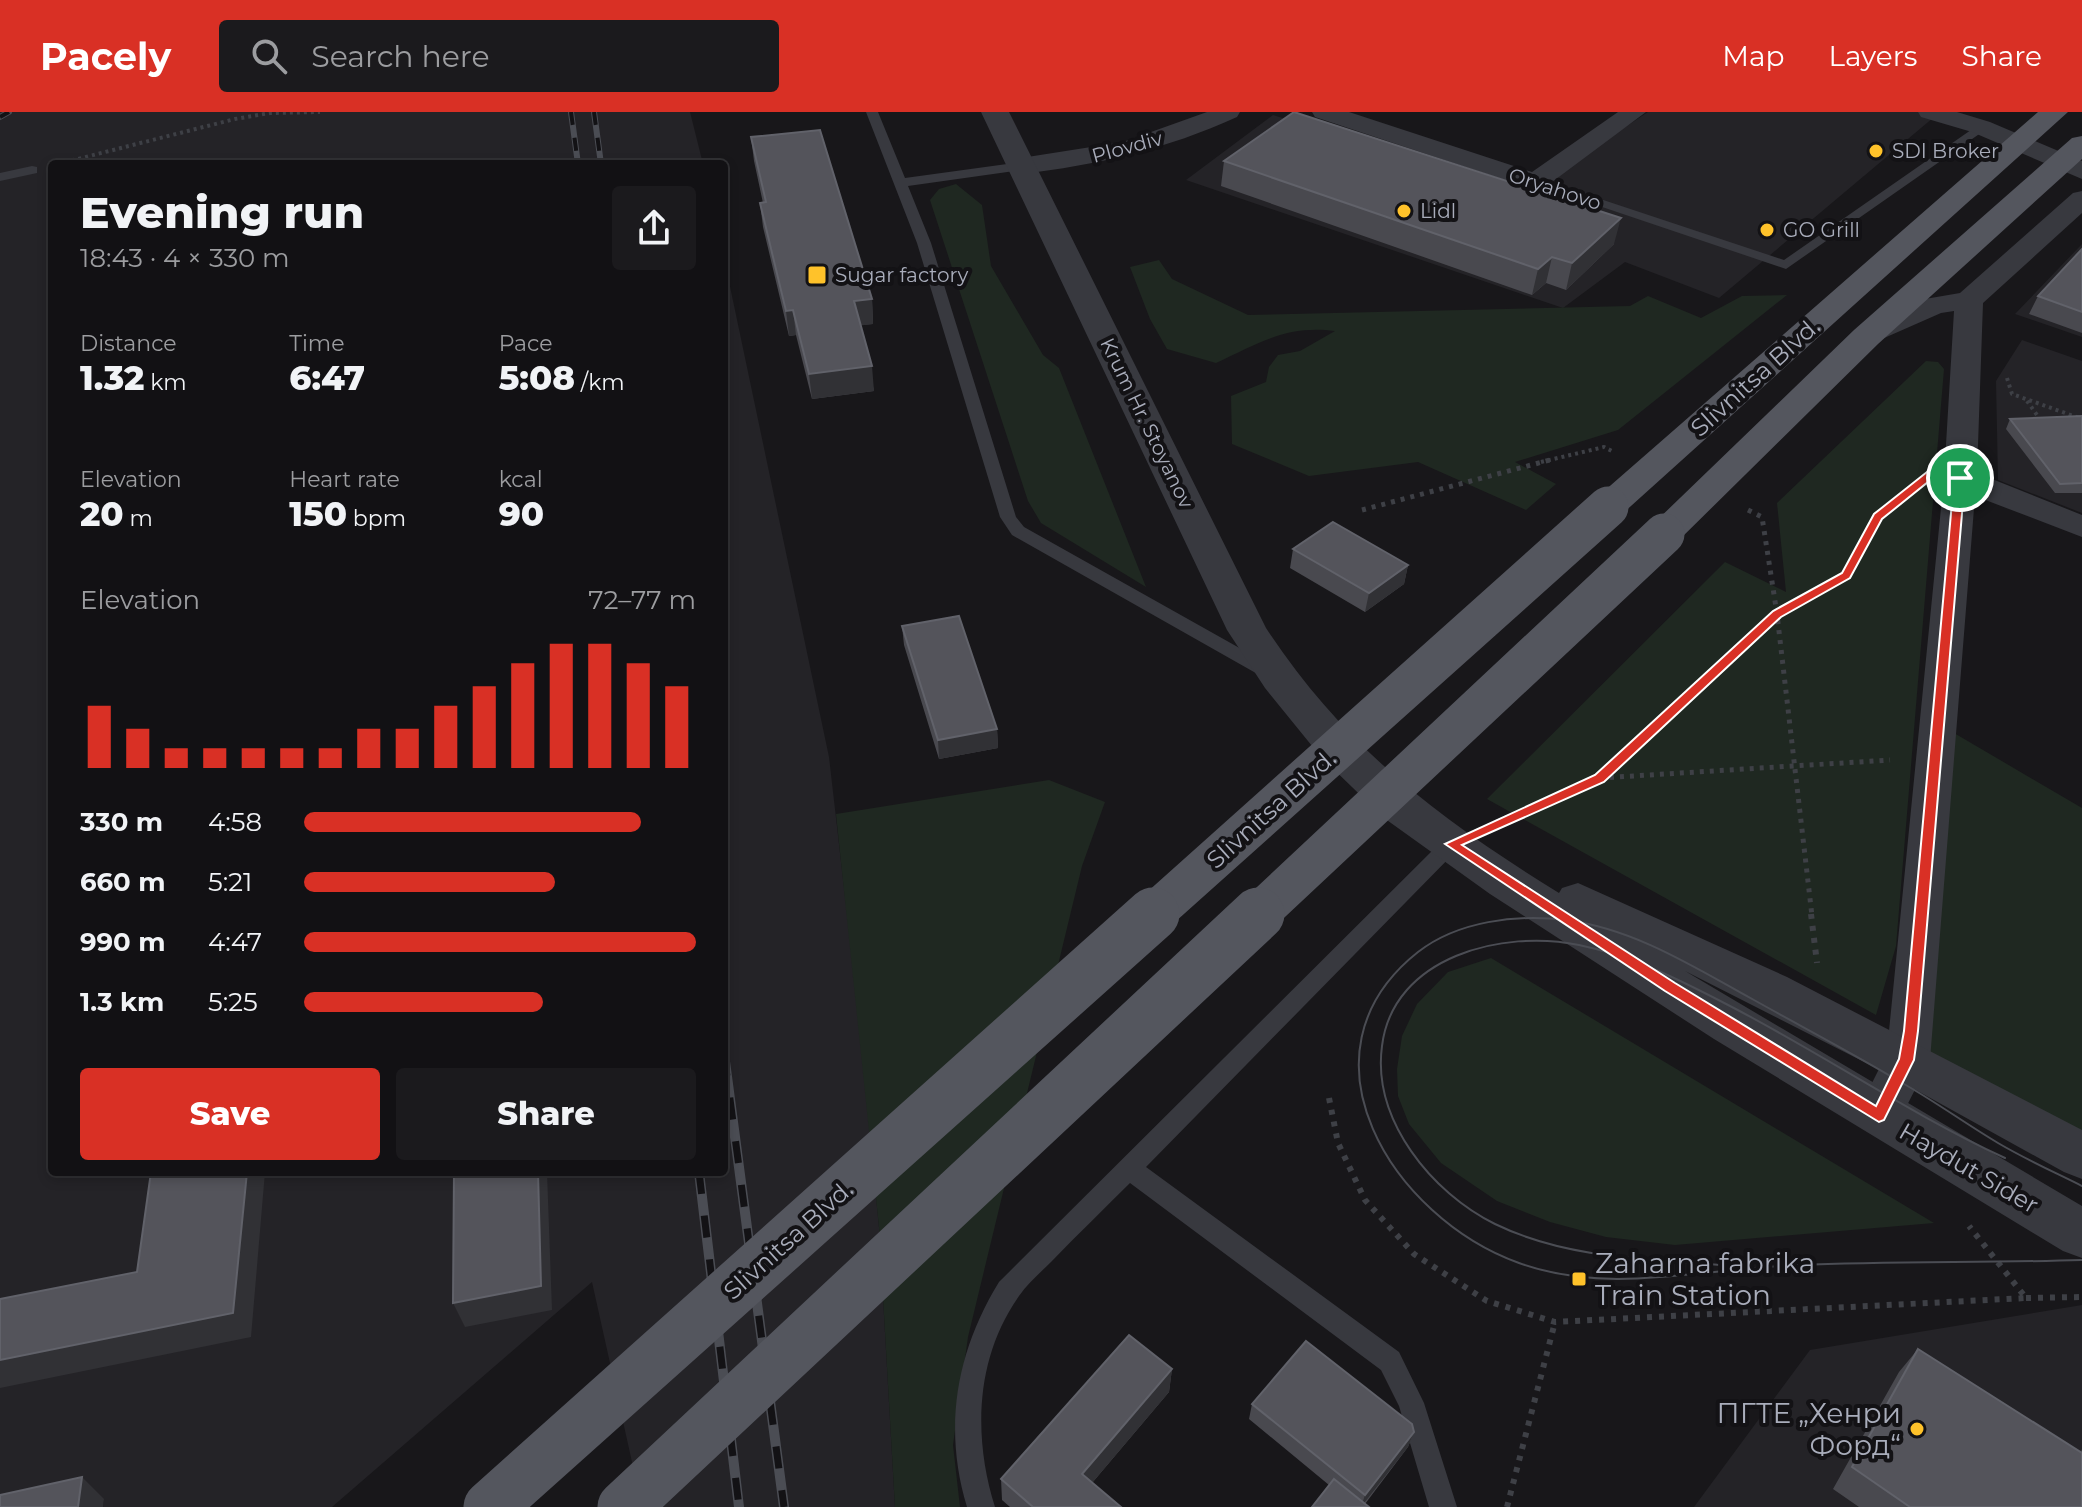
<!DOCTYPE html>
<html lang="en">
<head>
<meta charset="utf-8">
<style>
	body { margin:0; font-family:Montserrat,sans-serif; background:#1b1a1d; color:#f1f3f6; height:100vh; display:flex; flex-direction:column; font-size:30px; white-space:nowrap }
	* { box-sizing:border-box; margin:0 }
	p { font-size:26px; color:#9c9da0 }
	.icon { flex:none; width:44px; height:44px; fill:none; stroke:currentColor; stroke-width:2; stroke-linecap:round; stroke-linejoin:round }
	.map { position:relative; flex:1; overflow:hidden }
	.drawer { position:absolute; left:48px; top:48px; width:680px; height:1016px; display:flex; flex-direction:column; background:#121114; border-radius:8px; box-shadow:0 4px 12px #0003,0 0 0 2px #313134 }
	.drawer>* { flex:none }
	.pin { position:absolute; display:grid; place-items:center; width:68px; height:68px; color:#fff; margin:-34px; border:4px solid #fff; border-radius:50%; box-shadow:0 2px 8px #0007 }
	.round { display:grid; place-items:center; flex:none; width:84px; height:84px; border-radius:8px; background:#1b1a1d }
	.head { display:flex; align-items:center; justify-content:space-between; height:136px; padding:0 32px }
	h1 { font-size:44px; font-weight:800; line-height:60px }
	.metrics { display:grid; grid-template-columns:repeat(3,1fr); gap:12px; height:136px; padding:8px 32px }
	.metrics div { display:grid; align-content:center }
	.metrics b { font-size:34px; font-weight:800 }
	.metrics small { font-size:22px; font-weight:400 }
	.metrics p { font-size:22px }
	.chart { height:224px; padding:16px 32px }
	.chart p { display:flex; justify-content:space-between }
	.chart svg { width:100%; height:144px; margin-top:8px; stroke:#d93025; stroke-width:6 }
	.action { display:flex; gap:16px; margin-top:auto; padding:16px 32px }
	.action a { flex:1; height:92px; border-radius:8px; background:#d93025; color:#fff; font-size:32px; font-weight:800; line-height:92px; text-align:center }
	.action a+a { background:#1b1a1d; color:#f1f3f6 }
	ul { padding:0 32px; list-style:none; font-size:26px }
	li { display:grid; grid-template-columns:128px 96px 1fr; align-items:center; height:60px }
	li i { height:20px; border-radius:10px; background:#d93025 }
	header { display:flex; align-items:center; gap:48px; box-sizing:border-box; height:112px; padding:0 40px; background:#d93025; color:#fff }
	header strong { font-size:38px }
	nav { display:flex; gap:44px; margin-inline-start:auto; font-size:28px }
	.search { width:560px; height:72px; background:#1b1a1d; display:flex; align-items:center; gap:20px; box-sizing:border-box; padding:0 28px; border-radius:8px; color:#9c9da0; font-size:30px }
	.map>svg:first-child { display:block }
	.built { fill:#242327 }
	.green { fill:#1f2821 }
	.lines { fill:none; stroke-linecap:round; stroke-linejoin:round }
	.path-far2 { stroke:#3e4046; stroke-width:4; stroke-dasharray:3 4; stroke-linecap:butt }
	.path-far1 { stroke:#3e4046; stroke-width:5; stroke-dasharray:4 6; stroke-linecap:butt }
	.path { stroke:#3e4046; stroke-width:6; stroke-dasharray:5 7; stroke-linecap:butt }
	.service { fill:#38393f; fill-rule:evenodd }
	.minor { fill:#38393f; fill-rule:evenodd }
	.tertiary { fill:#38393f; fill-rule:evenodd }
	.primary { fill:#54565e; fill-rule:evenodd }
	.tram { stroke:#4b4d54; stroke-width:2 }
	.rail-far1-casing { stroke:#4b4d54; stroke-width:6 }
	.rail-casing { stroke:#4b4d54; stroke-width:10 }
	.rail-far1 { stroke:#131215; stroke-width:4; stroke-dasharray:13; stroke-linecap:butt }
	.rail { stroke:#131215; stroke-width:7; stroke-dasharray:22; stroke-linecap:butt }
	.primary-bridge-far1 { stroke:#54565e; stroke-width:41 }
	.primary-bridge { stroke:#54565e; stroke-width:53 }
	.wall { fill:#49494f }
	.shaded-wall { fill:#313135 }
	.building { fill:#54545b; stroke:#61626a; stroke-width:2 }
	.route { fill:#d93025; stroke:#fff; stroke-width:2; fill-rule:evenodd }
	.poi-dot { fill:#ffc22a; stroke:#131215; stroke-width:3 }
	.labels { text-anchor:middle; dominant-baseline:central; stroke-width:8; stroke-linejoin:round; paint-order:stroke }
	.far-street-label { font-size:20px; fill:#a9adbb; stroke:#131215 }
	.far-poi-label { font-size:20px; fill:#a9adbb; stroke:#131215; text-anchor:start }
	.street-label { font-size:24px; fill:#a9adbb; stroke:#131215 }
	.near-poi-label { font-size:28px; fill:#a9adbb; stroke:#131215; text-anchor:start }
</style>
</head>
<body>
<header>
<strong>Pacely</strong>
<div class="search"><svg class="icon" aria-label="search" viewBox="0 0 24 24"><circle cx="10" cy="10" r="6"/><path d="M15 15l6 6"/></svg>Search here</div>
<nav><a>Map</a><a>Layers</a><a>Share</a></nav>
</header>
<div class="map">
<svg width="2082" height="1395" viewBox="0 0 2082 1395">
	<rect width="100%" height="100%" fill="#18171a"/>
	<path class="built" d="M0,0H690L703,52H52V1060H724V146L829,645L856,880L879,1115L895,1395H642L592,1170L332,1395H103L104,1387L0,1395Z
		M1648,0H1940L1719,186L1625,150L1563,196L1186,68L1273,3L1523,83Z
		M2082,132V225L2015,202Z
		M2022,228L2082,249V401L1998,368L1996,269Z
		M2082,1193V1395H1694L1810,1238Z"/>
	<path class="green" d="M956,72L982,93L991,154L1043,243L1059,256L1146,475L1041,411L1028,389L930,88L939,77Z
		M1159,148L1172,167L1248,203L1630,194L1648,184L1701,206L1742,184L1787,183L1618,318L1515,350L1556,372L1526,398L1418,350L1309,364L1232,332L1231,284L1266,270L1269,255L1278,243L1300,239L1335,219C1286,213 1259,231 1216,251L1167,237L1150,207L1130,155Z
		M1926,249L1938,250L1944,257L1896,834L1876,903L1487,687L1725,450L1786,480L1777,391Z
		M1954,621L2082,696V1031L1929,947Z
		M1049,668L1105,690L1082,754L968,1225L953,1333L960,1395H895L879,1115L836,702Z
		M1491,846L1934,1111L1675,1133L1606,1125L1550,1110L1497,1089L1441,1051L1409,1012L1398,984L1397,957L1402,924L1417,892L1448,860Z"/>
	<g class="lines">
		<path class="path-far2" d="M58,52L235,7L270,1L320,0
			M2007,266L2012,282L2082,307
			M2027,289L2042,310
			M1541,350L1604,335L1612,339"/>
		<path class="path-far1" d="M1362,398L1550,348
			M1748,398L1762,405L1777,502L1812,804
			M1600,666L1890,648
			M1497,710L1599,667L1777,502L1846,463L1878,405L1917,373"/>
		<path class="path" d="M1811,802L1817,851
			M1329,986L1338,1031L1365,1088L1414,1142L1487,1189L1555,1210L2026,1186L1969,1114
			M2026,1186L2082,1185
			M1507,1395L1555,1210"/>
		<path class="service" d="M866,0H878L905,66L1021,50L1028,54L1021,58L908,74L931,131L1016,405L1024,415L1275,556L1277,560L1275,564H1261L1012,423L1000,405L917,131Z
			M1981,11L1987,15L1985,18L1786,157L1528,70L1540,67L1784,148Z
			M32,54L37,55V61L0,69V61Z
			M1451,724L1458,727L1461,732L1458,737L1146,1055L1399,1240L1424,1291L1457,1395H1429L1399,1294L1381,1258L1130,1071C1104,1097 1078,1122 1052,1149C1041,1160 1028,1171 1019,1184C975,1246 973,1325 995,1395H967C943,1316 956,1240 999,1170L1444,727Z"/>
		<path class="minor" d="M1207,0H1240L1237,5C1167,37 1097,53 1021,62L1012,60L1008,54L1012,48L1021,46L1123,30Z
			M1312,0H1349L1532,60L1618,0H1646L1544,76L1535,78L1315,5Z
			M1918,0H1957L1990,10L2082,49V67L1972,20L1921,5Z
			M2082,79V101L1983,191L1977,361L2082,403V425L1975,384L1930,948L1895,1017L1879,1023L1863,1017L1856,1003L1884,947L1889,919L1944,366L1954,199L1941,201L1866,234L1855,231L1851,225L1855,219L1925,187L1960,181L2073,81Z"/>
		<path class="tertiary" d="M981,0H1009L1266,516C1346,637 1438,706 1559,781L1562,776L1578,771L1787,865L2082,1018V1067L2064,1060L1878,957L1685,859L2082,1094V1146L2063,1139L1714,927L1490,782L1384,706L1321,645L1265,576L1227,518Z"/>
		<path class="primary" d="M2038,0H2068L1621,403L1608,406L1595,403L1590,395L1595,387Z
			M2082,24V47L1878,232L1677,430L1664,434L1651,430L1645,422L1651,414L1854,218L2072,26Z"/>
		<path class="tram" d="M2082,1074C2054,1060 2025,1047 1998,1031C1966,1012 1936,990 1904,972C1854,942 1804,916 1754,888C1694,855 1635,817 1566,808C1516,802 1458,809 1418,840C1289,942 1393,1106 1519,1151C1610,1184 1705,1156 1799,1153C1893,1149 1988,1151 2082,1148
			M1720,1153C1644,1147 1565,1146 1495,1112C1432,1081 1372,1008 1382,934C1393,844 1504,817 1579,833C1633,844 1682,869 1730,894C1823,942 1910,1002 2005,1046"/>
		<defs>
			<path id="rail-far1" d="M571,0L578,52
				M594,0L601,52
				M0,5L9,0"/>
			<path id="rail" d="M724,942L784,1395
				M699,1060L739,1395"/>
		</defs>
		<use href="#rail-far1" class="rail-far1-casing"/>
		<use href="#rail" class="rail-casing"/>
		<use href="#rail-far1" class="rail-far1"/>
		<use href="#rail" class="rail"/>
		<path class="primary-bridge-far1" d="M1151,804L1608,395
			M1256,804L1664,422"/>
		<path class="primary-bridge" d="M490,1395L1153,802
			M624,1395L1258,802"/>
	</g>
	<path class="wall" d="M751,25L872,187L873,212L860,213L874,279L812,287L796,223L789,224L763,115L760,91H763L754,49Z
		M1224,49L1614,132L1566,178L1546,171L1532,183L1221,74Z
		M2082,137V221L2029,202L2038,184Z
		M2082,304V381H2055L2006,317L2010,307Z
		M1293,437L1408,453L1404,472L1365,500L1290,456Z
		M902,514L997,617L998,636L939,647L904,533Z
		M1918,1237L2081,1340L2082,1337V1395H1859L1833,1377L1899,1260Z
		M1172,1257L1169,1280L1092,1371L1121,1395H1010L1002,1388L1001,1367Z
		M1252,1292L1414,1320L1408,1335L1365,1392L1329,1373L1249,1307Z"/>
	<path class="shaded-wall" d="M1621,106L1614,132L1566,178L1572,151Z
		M1552,145L1546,171L1532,183L1538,157Z
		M872,187L873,212L856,214L854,189Z
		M793,198L796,223L789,224L786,199Z
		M872,254L874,279L812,287L809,262Z
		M1408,453L1404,472L1365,500L1369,481Z
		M997,617L998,636L939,647L938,628Z
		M247,1060H265L251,1225L0,1276V1248L233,1201Z
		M538,1060H547L552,1198L465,1215L453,1191Z
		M1172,1257L1169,1280L1081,1384L1082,1362Z
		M1414,1320L1408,1335L1361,1395L1365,1383Z
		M82,1365L104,1387L103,1395H78Z"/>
	<path class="building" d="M1294,0L1621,106L1572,151L1552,145L1538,157L1224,49Z
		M820,18L872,187L854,189L872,254L809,262L793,198L786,199L760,91L766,90L751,25Z
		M2082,137V200L2038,184Z
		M2082,304V371L2060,372L2010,307Z
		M1333,410L1408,453L1369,481L1293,437Z
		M959,504L997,617L938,628L902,514Z
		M151,1060H247L233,1201L0,1248V1187L137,1160Z
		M454,1060H538L541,1174L453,1191Z
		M1129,1223L1172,1257L1082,1362L1121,1395H1033L1001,1367Z
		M1306,1229L1412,1312L1414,1320L1365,1383L1252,1292Z
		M1918,1237L2082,1341V1395H1910L1852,1355Z
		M82,1365L78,1395H0V1383Z
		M1334,1367L1369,1395H1312Z"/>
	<path class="route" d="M1932,356L1965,366L1918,919L1914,948L1884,1008L1879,1010L1665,879L1445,732L1595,663L1773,499L1842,461L1874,402ZM1938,362L1954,368L1904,919L1899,947L1876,994L1675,871L1462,733L1604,670L1781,505L1850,466L1882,407Z"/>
	<g class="poi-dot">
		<circle cx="1876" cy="39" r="8"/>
		<circle cx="1404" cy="99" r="8"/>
		<circle cx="1767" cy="118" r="8"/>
		<rect x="807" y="153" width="20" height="20" rx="4"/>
		<rect x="1571" y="1159" width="16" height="16" rx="4"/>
		<circle cx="1917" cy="1317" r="8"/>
	</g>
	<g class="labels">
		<g class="far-street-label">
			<text transform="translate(1127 35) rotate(-15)">Plovdiv</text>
			<text transform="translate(1555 77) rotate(18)">Oryahovo</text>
			<text transform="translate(1147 311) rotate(64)">Krum Hr. Stoyanov</text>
		</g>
		<g class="far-poi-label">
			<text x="1892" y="39">SDI Broker</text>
			<text x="1420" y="99">Lidl</text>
			<text x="1783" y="118">GO Grill</text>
			<text x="835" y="163">Sugar factory</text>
		</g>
		<g class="street-label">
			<text transform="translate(1755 265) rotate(-42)">Slivnitsa Blvd.</text>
			<text transform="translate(1271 697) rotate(-42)">Slivnitsa Blvd.</text>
			<text transform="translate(1969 1056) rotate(30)">Haydut Sider</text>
			<text transform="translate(788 1128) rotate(-42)">Slivnitsa Blvd.</text>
		</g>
		<g class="near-poi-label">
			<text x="1595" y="1151">Zaharna fabrika<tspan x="1595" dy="32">Train Station</tspan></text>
			<text x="1901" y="1301" text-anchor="end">ПГТЕ „Хенри<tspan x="1901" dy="32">Форд“</tspan></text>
		</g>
	</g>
</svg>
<div class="pin" style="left:1960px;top:366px;background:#1e9e55"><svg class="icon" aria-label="arrive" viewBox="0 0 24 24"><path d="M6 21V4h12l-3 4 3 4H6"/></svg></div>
<section class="drawer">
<div class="head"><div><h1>Evening run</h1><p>18:43 · 4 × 330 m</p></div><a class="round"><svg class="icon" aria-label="share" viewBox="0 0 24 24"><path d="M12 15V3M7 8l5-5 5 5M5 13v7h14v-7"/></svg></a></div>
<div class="metrics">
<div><p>Distance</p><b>1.32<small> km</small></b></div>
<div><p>Time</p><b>6:47</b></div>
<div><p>Pace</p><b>5:08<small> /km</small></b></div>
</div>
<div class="metrics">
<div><p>Elevation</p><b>20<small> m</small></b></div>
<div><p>Heart rate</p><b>150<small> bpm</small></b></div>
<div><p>kcal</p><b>90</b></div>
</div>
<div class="chart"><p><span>Elevation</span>72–77 m</p>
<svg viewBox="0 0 160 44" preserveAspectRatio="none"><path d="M5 44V25M15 44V32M25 44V38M35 44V38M45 44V38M55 44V38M65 44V38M75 44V32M85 44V32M95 44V25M105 44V19M115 44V12M125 44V6M135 44V6M145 44V12M155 44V19"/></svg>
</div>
<ul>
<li><b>330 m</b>4:58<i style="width:86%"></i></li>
<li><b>660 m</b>5:21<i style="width:64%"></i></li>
<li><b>990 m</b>4:47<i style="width:100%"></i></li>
<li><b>1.3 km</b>5:25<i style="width:61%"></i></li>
</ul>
<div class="action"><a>Save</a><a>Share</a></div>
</section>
</div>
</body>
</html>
